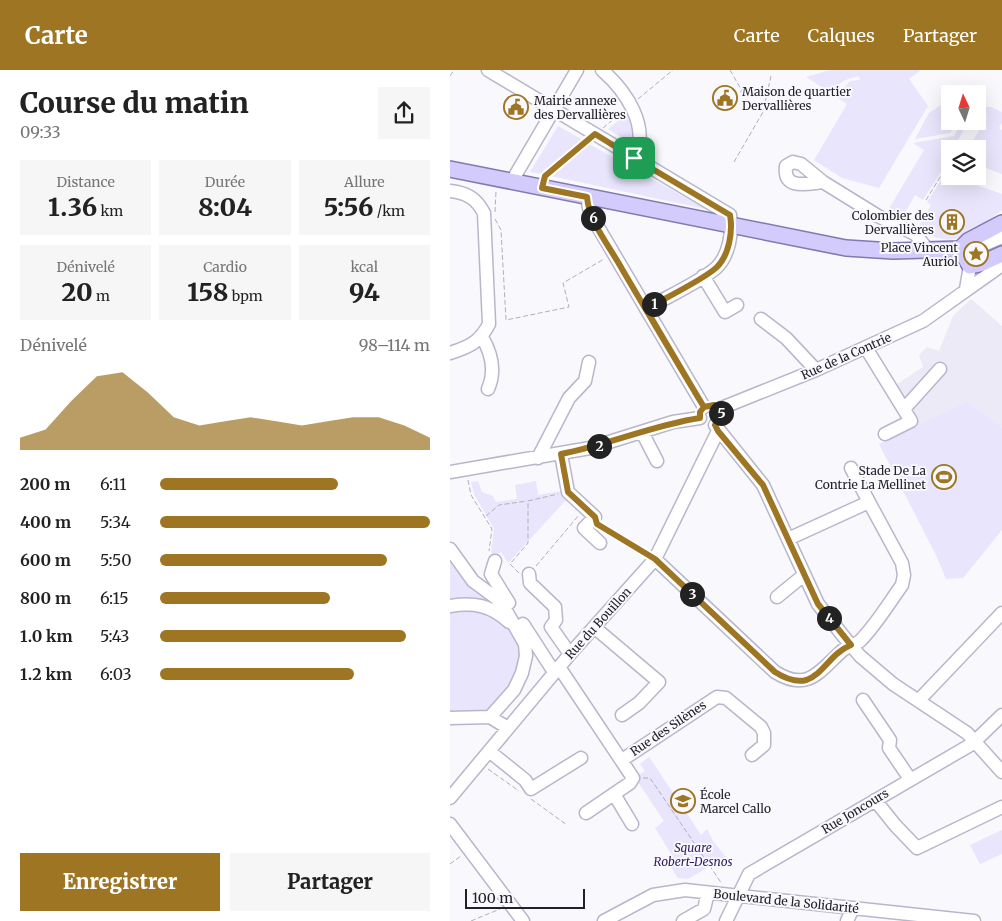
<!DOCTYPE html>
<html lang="fr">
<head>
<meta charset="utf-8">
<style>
	body { margin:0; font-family:Merriweather,serif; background:#f6f6f6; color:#222; height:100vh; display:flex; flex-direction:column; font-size:19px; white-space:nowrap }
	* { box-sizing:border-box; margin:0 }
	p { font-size:16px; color:#767676 }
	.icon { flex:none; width:28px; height:28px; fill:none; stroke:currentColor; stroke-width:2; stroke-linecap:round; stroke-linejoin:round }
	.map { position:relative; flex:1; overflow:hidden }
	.sheet { display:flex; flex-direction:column; background:#fff; width:450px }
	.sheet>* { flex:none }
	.needle { width:32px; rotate:356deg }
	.fabs { position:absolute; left:491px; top:15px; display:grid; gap:10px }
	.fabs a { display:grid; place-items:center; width:45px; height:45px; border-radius:0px; background:#fff; box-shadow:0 5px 20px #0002; font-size:25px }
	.scale { position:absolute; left:15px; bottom:12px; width:120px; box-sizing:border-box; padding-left:5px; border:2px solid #222129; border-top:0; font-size:14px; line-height:18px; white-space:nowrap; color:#222129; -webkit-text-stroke:4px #f8f8fd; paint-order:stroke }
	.pin { position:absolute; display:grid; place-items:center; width:42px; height:42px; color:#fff; margin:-21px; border-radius:10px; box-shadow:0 2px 8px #0006 }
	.km { position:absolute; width:25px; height:25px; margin:-12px; border-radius:50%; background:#222; color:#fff; font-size:14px; line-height:25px; text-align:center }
	.round { display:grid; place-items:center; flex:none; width:52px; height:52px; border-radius:0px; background:#f6f6f6 }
	.headline { display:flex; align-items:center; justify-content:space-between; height:85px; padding:0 20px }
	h1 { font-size:28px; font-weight:800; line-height:38px }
	.figures { display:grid; grid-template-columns:repeat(3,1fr); gap:8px; height:85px; padding:5px 20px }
	.figures div { display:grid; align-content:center; border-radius:0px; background:#f6f6f6; text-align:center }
	.figures b { font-size:25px; font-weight:800 }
	.figures small { font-size:14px; font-weight:400 }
	.figures p { font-size:14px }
	.chart { height:140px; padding:10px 20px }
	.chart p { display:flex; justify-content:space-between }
	.chart svg { width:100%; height:90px; margin-top:5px; fill:#9d7523; opacity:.7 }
	.button { display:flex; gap:10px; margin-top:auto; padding:10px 20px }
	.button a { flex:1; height:58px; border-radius:0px; background:#9d7523; color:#fff; font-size:20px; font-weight:800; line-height:58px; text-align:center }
	.button a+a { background:#f6f6f6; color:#222 }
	ul { padding:0 20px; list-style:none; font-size:16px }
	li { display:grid; grid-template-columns:80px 60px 1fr; align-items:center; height:38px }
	li i { height:12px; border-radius:6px; background:#9d7523 }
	header { display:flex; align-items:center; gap:30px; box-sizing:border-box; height:70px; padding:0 25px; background:#9d7523; color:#fff }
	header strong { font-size:24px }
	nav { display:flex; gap:28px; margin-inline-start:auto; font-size:18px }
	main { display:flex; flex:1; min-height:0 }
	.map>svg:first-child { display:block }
	.built { fill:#eceaf6 }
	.green { fill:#e8e5fc }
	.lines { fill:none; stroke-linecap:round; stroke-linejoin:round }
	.minor-casing { stroke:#b9b6cb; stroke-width:15 }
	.major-casing { stroke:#8279b0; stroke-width:18 }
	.path { stroke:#b1b0b6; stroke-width:1; stroke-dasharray:5 2.5; stroke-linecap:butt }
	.minor { stroke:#fff; stroke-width:12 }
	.major { stroke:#d3cbfb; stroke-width:15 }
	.route-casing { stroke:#fff; stroke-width:10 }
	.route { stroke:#9d7523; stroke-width:6 }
	.labels { text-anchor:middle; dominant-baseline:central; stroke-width:4; stroke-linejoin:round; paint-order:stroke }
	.poi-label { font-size:12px; fill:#222129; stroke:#f8f8fd; text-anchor:start }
	.street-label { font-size:12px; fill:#222129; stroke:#f8f8fd }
	.park-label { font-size:12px; font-style:italic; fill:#2e1a5d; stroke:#f8f8fd }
</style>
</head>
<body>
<header>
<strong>Carte</strong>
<nav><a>Carte</a><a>Calques</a><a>Partager</a></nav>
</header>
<main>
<section class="sheet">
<div class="headline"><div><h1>Course du matin</h1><p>09:33</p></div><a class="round"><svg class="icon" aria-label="share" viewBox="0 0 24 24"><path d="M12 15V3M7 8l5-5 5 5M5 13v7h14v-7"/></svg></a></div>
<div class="figures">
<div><p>Distance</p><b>1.36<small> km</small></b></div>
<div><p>Durée</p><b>8:04</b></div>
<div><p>Allure</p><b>5:56<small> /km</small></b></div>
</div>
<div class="figures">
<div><p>Dénivelé</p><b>20<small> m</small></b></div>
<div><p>Cardio</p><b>158<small> bpm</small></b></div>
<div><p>kcal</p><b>94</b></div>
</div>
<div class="chart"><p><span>Dénivelé</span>98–114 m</p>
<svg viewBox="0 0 160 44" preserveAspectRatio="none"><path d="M0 44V38L10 34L20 20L30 8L40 6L50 16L60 28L70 32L80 30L90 28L100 30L110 32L120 30L130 28L140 28L150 32L160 38V44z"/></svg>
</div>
<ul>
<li><b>200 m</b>6:11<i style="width:66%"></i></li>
<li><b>400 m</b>5:34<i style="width:100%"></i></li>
<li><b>600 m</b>5:50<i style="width:84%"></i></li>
<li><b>800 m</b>6:15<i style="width:63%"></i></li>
<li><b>1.0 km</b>5:43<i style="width:91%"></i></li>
<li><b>1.2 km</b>6:03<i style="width:72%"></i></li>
</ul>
<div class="button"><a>Enregistrer</a><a>Partager</a></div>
</section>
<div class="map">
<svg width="552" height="851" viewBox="0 0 552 851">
	<rect width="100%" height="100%" fill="#f8f8fd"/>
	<path class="built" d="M521,229L552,256V358L507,337L467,357L443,317L473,297L469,285L477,277L489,281L503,246Z"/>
	<path class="green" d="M380,0H471L459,9L478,36L429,118L392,108L364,90L397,34L386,27L400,11L410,10L409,6C395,9 389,12 381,23L356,7Z
		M500,29V51H507L500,63L465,69L479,43Z
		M528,37H541L552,42V53L549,58L552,60V104L528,95V79H518L537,47L528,41Z
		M180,41L187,77L158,59Z
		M512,51H519L503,79H500L492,95L494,97L473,130L465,125L453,146L437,142L474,80L463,73L504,66Z
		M108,56L133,70L92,104L80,102Z
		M139,74L256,139L101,106Z
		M495,104L552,124V140C520,163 506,182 467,159L481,135L477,132Z
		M517,332L552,358V460L513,508L496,509L486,485L429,374Z
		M28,411L32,422L43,426L46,432L67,429L65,415L86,411L88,425L111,421L112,425L117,429L58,493L51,482L44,486L41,482L44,459L24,424L21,412Z
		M0,483L54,542L0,533Z
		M21,537L53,550L72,574L66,609L46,635L35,642L0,644V541Z
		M199,687L227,729L225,731L229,736L231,735L251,765L257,759L263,771L276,787L238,809L228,808L217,791L223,787L205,758L214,751L188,712L190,704L195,701L190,694Z
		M552,760V784L530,794L520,775Z"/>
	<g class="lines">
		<defs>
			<path id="minor" d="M38,0L280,145C283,162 279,185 267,197C254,210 213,229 196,239
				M152,0C176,21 200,56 185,88
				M62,111L127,0
				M373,112C356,114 333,120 336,96L343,92L351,94L373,112L428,146L465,164L478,180
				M0,121C17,123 26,128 34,143L39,254C30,272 19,277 0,283
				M137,127L139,138L148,157L254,337
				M510,179L531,176L552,167
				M253,206L275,242L287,235
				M516,219L520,196
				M311,249L336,268L366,300
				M32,267C42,284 46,301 38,319
				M416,278L461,351L435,364
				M269,339L366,300L473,251L552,195
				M454,339L490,299
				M265,355L313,415L368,534L394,567L410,586L443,614L517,663L552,702
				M192,362L207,391
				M111,384L118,422L145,447L134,458L150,473
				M88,388L119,328L135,311L139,292
				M401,398L419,432
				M0,402L140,378L223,352L250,348
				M0,479L23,511L46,528L55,539L75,574L76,586L72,603L64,620L40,647
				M205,489L325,602C359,623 370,600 393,580C398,576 405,575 410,571C426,555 439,533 452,515L454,505L452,493L419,432L338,469
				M45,491L41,504L59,533
				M79,504L80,513L105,537L106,550L101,557L120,584
				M327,527L354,505
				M0,536C23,532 41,535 59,552
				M73,554L104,602
				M144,557L209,612L189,633L172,645
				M109,597L183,708L180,713L136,743
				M413,630L440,670L439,678L460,709
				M469,630L552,543
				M0,648L40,647L58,658
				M39,681L75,710L81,719L131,688
				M172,690L267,627L276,628L311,657L314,663V675L302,685
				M164,724L182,754
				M0,728L120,584L205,489L268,361
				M425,730L445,755L467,778L552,737
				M0,754L73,851
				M154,851L203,825L235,820L524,851
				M233,851L254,839L258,823
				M276,851L299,804L522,674L552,645
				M397,851L403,838"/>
			<path id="major" d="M0,99L396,178L443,181L510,179L518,171L552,153
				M510,179L520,196L530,194L552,184"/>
		</defs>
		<use href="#minor" class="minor-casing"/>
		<use href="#major" class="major-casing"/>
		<path class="path" d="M280,0L292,21L290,22
			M0,6L4,0
			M188,29L223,0
			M153,58L171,43
			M284,92L313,42L321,6
			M95,105L137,71
			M476,130L492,104
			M45,142L46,121
			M45,149L51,160L56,250L119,237L113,213L154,189
			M18,410L21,425L42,459L39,481
			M36,446L49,435L77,431
			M150,456L195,485
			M86,496L129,445
			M69,503L60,494L78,473V431L108,424
			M38,699L69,721
			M193,708H200L272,814
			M81,729L117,755
			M0,794L11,786
			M21,851L50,839"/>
		<use href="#minor" class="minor"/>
		<use href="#major" class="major"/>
	</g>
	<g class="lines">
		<defs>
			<path id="route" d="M184,88L280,145C283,162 279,185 267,197C255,209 213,229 196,239L249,329L254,337L250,342V348C203,355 158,375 111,384L118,422L145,447L147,454L205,489L325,602C368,629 371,587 401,575L368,534L313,415L268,361L265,355L271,348L270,340L264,335L254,337C226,291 199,245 172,199C160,177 139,152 137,127L92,118L95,106L145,64L184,88"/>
		</defs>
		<use href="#route" class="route-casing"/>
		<use href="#route" class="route"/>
	</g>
	<defs>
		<symbol id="civic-ring" viewBox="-11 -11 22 22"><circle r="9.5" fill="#f8f8fd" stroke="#9d7523" stroke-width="1.5"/><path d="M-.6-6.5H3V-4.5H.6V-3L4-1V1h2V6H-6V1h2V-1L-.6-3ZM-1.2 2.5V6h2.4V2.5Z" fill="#9d7523"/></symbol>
		<symbol id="building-ring" viewBox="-11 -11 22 22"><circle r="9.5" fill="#f8f8fd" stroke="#9d7523" stroke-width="1.5"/><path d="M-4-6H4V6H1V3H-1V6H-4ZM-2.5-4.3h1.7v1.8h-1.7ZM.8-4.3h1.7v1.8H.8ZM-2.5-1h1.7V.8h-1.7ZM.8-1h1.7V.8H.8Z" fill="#9d7523"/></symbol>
		<symbol id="sight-ring" viewBox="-11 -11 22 22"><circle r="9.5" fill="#f8f8fd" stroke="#9d7523" stroke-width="1.5"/><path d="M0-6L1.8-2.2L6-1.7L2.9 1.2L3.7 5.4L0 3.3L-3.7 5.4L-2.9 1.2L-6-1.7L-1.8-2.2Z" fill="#9d7523"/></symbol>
		<symbol id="stadium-ring" viewBox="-11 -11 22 22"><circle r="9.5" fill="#f8f8fd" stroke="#9d7523" stroke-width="1.5"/><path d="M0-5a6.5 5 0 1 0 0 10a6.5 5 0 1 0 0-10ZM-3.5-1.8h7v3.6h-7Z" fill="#9d7523"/></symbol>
		<symbol id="school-ring" viewBox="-11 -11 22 22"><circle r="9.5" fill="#f8f8fd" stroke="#9d7523" stroke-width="1.5"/><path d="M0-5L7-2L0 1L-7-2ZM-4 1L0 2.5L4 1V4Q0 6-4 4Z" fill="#9d7523"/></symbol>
	</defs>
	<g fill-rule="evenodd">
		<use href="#civic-ring" x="261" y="14" width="28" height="28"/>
		<use href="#civic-ring" x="52" y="23" width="28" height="28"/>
		<use href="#building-ring" x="488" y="138" width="28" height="28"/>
		<use href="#sight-ring" x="512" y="170" width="28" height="28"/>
		<use href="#stadium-ring" x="480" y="393" width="28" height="28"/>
		<use href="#school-ring" x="219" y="717" width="28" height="28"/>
	</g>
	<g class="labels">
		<g class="poi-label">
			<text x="292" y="21">Maison de quartier<tspan x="292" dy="14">Dervallières</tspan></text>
			<text x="84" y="30">Mairie annexe<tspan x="84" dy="14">des Dervallières</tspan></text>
			<text x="484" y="145" text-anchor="end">Colombier des<tspan x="484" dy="14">Dervallières</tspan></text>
			<text x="508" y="177" text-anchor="end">Place Vincent<tspan x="508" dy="14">Auriol</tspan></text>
			<text x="476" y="400" text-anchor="end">Stade De La<tspan x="476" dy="14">Contrie La Mellinet</tspan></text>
			<text x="250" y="724">École<tspan x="250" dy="14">Marcel Callo</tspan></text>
		</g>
		<g class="street-label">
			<text transform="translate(396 286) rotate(-24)">Rue de la Contrie</text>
			<text transform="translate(148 553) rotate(-48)">Rue du Bouillon</text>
			<text transform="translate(218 658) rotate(-34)">Rue des Silènes</text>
			<text transform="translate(405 741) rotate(-31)">Rue Joncours</text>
			<text transform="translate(336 831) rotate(6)">Boulevard de la Solidarité</text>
		</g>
		<g class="park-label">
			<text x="243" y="777">Square<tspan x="243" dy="14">Robert-Desnos</tspan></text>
		</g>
	</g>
</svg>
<div class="fabs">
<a><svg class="needle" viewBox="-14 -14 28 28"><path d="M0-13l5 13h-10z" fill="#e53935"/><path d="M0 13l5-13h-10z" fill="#767676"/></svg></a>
<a><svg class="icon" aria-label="layers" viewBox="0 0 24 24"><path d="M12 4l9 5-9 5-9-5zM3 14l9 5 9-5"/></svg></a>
</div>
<div class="scale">100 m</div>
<div class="pin" style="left:184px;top:88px;background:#1e9e55"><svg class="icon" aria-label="arrive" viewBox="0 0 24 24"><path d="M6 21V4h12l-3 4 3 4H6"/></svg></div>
<b class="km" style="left:204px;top:234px">1</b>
<b class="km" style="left:149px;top:376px">2</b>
<b class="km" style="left:242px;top:524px">3</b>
<b class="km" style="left:379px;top:548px">4</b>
<b class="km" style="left:271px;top:343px">5</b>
<b class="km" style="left:143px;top:148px">6</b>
</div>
</main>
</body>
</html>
